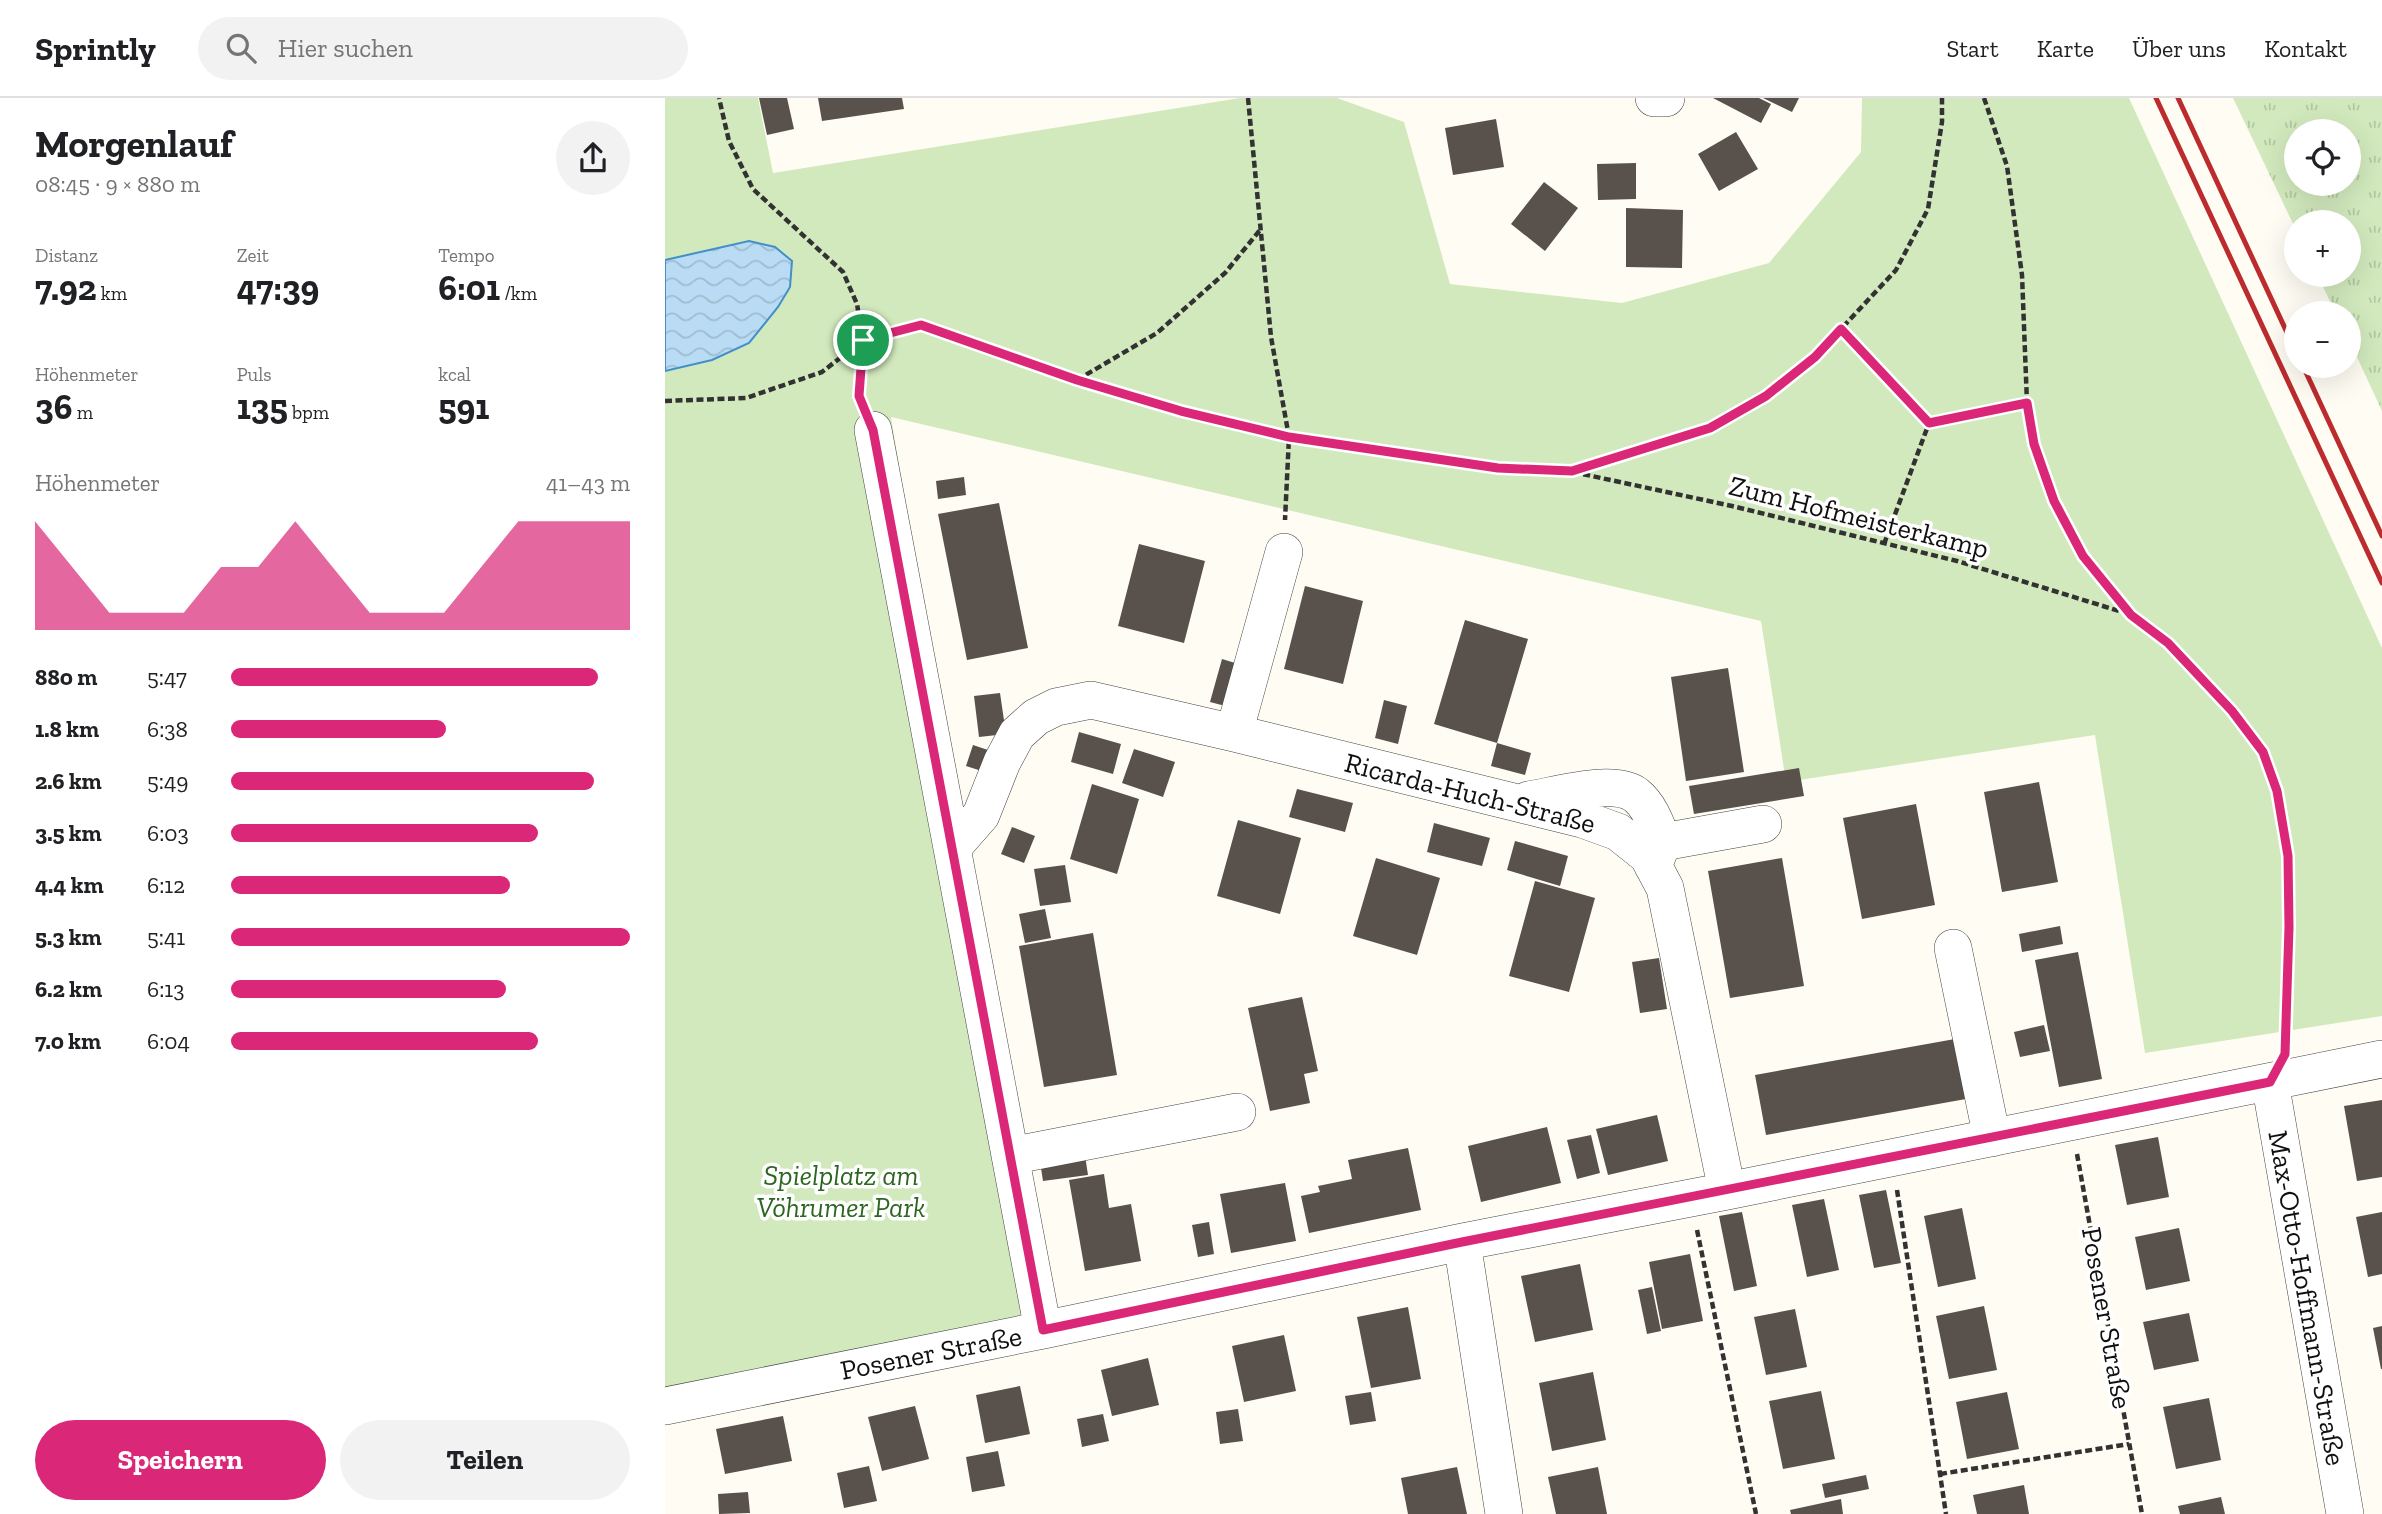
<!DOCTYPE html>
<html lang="de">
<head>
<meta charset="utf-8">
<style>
	body { margin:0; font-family:"Zilla Slab",serif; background:#f2f2f2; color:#202124; height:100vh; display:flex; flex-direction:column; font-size:26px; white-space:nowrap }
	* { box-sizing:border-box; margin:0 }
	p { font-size:23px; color:#757577 }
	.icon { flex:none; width:38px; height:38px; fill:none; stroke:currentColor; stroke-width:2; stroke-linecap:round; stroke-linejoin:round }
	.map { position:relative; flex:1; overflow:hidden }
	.sheet { display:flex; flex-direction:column; background:#fff; width:665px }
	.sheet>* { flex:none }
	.fabs { position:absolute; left:1619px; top:21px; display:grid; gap:14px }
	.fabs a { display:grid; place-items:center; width:77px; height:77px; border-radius:50%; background:#fff; box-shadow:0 7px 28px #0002; font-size:35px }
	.pin { position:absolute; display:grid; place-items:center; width:60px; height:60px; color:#fff; margin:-30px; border:4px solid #fff; border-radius:50%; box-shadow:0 2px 7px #0007 }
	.round { display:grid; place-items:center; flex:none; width:74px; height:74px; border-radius:37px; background:#f2f2f2 }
	.head { display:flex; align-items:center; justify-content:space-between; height:119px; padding:0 35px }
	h1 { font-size:38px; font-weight:700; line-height:52px }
	.figures { display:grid; grid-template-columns:repeat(3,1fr); gap:10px; height:119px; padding:7px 35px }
	.figures div { display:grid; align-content:center }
	.figures b { font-size:35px; font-weight:700 }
	.figures small { font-size:19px; font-weight:400 }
	.figures p { font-size:19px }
	.chart { height:196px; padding:14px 35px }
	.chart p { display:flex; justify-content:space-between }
	.chart svg { width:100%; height:126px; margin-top:7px; fill:#db2777; opacity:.7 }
	.button { display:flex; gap:14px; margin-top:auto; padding:14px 35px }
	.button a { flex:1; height:80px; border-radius:42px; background:#db2777; color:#fff; font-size:28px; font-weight:700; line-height:80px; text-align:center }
	.button a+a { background:#f2f2f2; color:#202124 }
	ul { padding:0 35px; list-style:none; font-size:23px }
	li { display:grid; grid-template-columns:112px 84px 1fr; align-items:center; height:52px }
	li i { height:18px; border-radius:9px; background:#db2777 }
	header { display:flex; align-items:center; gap:42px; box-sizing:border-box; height:98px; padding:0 35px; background:#fff; border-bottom:2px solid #e0e0e0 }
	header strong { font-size:33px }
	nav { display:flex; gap:38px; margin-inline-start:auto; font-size:24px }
	.search { width:490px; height:63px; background:#f2f2f2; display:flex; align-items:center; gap:18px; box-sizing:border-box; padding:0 24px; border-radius:38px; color:#757577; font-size:26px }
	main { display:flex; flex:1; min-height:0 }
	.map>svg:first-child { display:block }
	.grass { fill:url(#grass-tufts); fill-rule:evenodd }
	.park { fill:#d2e9bd }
	.water { fill:url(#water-waves); stroke:#428fc9; stroke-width:2 }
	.building { fill:#58514c }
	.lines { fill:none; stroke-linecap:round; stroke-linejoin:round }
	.minor-casing { stroke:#434343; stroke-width:38 }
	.path { stroke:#323232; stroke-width:4.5; stroke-dasharray:7 3.5; stroke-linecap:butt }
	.minor { stroke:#fff; stroke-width:37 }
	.rail { stroke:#bc2b2e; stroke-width:5 }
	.route-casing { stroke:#fff; stroke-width:14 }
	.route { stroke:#db2777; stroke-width:9 }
	.labels { text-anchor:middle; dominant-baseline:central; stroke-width:7; stroke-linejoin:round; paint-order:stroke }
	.street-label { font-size:28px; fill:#101010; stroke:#fff }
	.park-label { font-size:28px; font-style:italic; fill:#2d6621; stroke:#fff }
</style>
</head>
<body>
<header>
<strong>Sprintly</strong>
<div class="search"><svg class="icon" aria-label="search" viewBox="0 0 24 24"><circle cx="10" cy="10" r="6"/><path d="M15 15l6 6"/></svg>Hier suchen</div>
<nav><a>Start</a><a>Karte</a><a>Über uns</a><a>Kontakt</a></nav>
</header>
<main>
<section class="sheet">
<div class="head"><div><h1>Morgenlauf</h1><p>08:45 · 9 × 880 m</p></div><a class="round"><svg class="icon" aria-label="share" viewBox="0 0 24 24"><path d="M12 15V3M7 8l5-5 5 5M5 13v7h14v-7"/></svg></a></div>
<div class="figures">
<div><p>Distanz</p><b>7.92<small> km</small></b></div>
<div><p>Zeit</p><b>47:39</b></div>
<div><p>Tempo</p><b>6:01<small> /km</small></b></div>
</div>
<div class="figures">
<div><p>Höhenmeter</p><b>36<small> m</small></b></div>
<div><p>Puls</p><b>135<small> bpm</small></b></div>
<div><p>kcal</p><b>591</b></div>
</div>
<div class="chart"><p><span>Höhenmeter</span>41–43 m</p>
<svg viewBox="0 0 160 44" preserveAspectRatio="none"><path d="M0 44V6L10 22L20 38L30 38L40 38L50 22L60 22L70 6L80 22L90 38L100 38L110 38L120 22L130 6L140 6L150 6L160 6V44z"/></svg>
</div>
<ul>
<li><b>880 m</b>5:47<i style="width:92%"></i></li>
<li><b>1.8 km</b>6:38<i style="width:54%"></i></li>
<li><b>2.6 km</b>5:49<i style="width:91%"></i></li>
<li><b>3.5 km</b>6:03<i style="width:77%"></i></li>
<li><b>4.4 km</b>6:12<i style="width:70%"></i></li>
<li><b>5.3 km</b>5:41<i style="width:100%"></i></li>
<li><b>6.2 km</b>6:13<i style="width:69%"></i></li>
<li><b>7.0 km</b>6:04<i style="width:77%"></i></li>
</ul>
<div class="button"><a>Speichern</a><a>Teilen</a></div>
</section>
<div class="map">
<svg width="1717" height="1416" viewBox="0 0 1717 1416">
	<defs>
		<pattern id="grass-tufts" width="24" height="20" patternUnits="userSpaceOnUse" patternTransform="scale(1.75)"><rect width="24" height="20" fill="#d2e9bd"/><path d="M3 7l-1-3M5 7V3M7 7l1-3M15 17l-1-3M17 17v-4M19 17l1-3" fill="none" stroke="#b3c7a1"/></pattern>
		<pattern id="water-waves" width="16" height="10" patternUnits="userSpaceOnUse" patternTransform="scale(1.75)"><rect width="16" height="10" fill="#b9dcf4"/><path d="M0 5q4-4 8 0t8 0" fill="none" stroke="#9ebcd0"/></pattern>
	</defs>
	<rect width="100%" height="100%" fill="#fffdf3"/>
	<path class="grass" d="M1568,0H1717V313L1684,242V215H1671L1652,177H1684V124H1631V132ZM1631,33H1684V86H1631Z"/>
	<path class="park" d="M0,0H93L108,75L575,0H672L739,24L785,186L957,205L1104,165L1196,54L1197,0H1464L1717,550V918L1480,955L1430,637L1121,684L1096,523L226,319L378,1232L0,1308Z"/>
	<path class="water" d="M84,143L110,149L127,163L125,189L113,209L84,245L47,262L0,273V162Z"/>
	<path class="building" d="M94,0H122L129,31L102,37Z
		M153,0H237L239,11L157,23Z
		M1048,0H1094L1106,6L1096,25Z
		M1098,0H1134L1127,14Z
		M831,21L839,69L788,77L780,30Z
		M1071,34L1093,71L1054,93L1033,56Z
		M971,65V101L933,102L932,66Z
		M879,84L913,110L880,153L846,126Z
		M961,110L1018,112L1017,170L961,169Z
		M299,379L301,397L273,401L271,383Z
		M334,405L363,550L302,562L273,416Z
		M474,446L540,463L519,545L453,528Z
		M640,488L698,503L678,586L619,571Z
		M800,522L863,541L832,645L866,655L860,677L826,668L832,645L769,626Z
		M557,561L580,568L568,610L545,604Z
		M1063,570L1079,674L1021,683L1006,579Z
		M335,595L341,636L314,639L309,598Z
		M719,602L742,608L733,646L710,640Z
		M414,634L456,646L448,676L406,664Z
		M308,647L329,654L323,675L301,668Z
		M469,651L510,664L498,699L457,685Z
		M1134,670L1139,698L1029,716L1024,688Z
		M1374,684L1393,784L1337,794L1319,694Z
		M427,686L474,701L452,776L405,761Z
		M632,691L688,705L680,734L624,719Z
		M1251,706L1270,807L1197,821L1178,720Z
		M573,722L636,740L615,816L552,798Z
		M769,725L825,740L817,768L762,754Z
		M347,729L370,738L359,765L336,756Z
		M850,743L903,758L895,788L842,772Z
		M711,760L775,780L752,857L688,838Z
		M1117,760L1139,888L1065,900L1043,773Z
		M400,767L406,804L375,808L369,771Z
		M870,783L930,800L904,894L844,878Z
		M380,811L386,840L360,845L354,816Z
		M1395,828L1398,846L1357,854L1354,836Z
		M428,835L452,977L379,989L354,848Z
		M1413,854L1437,981L1394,989L1370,862Z
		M994,860L1002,911L975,915L967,864Z
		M637,899L653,973L639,976L645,1005L605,1013L583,910Z
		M1379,927L1385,953L1355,959L1349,934Z
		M1301,939L1312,999L1101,1037L1090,977Z
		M1717,1002V1079L1692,1083L1679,1008Z
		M992,1017L1003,1063L943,1077L931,1031Z
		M882,1029L896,1085L816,1104L803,1048Z
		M926,1037L935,1075L912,1081L902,1042Z
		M1493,1039L1504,1099L1462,1107L1450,1047Z
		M743,1050L756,1112L644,1135L636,1098L655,1094L653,1088L687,1081L683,1062Z
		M419,1051L423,1077L378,1083L374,1057Z
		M439,1076L444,1110L466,1106L476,1163L420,1173L404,1082Z
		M620,1085L631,1143L566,1155L555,1096Z
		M1221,1092L1236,1165L1209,1170L1194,1097Z
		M1159,1101L1174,1172L1142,1179L1127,1107Z
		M1297,1110L1311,1181L1273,1189L1259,1118Z
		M1077,1114L1092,1188L1069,1193L1054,1118Z
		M1717,1114V1176L1703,1179L1691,1119Z
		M544,1124L549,1156L533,1159L527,1127Z
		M1514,1130L1525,1183L1481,1192L1470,1139Z
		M1025,1156L1038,1223L997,1231L984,1164Z
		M915,1166L928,1232L870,1244L856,1178Z
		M987,1189L996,1233L982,1236L973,1192Z
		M1319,1208L1332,1272L1284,1281L1271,1218Z
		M743,1209L756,1281L706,1290L692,1219Z
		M1130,1211L1142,1269L1101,1277L1089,1219Z
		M1524,1215L1534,1263L1489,1272L1478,1224Z
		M1717,1228V1271H1716L1708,1230Z
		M619,1237L631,1293L579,1304L567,1248Z
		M483,1260L494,1307L447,1318L436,1272Z
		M928,1274L941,1342L887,1353L874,1285Z
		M355,1288L365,1336L320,1345L311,1297Z
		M1156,1293L1170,1361L1118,1371L1104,1303Z
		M706,1294L711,1323L685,1327L680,1298Z
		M1342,1294L1354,1351L1302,1361L1291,1304Z
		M1544,1300L1556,1362L1511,1371L1498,1309Z
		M250,1308L264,1361L217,1373L203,1319Z
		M573,1311L578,1343L555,1346L551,1314Z
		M438,1316L444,1343L417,1349L412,1321Z
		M118,1318L127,1363L60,1376L51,1331Z
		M333,1353L340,1388L307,1394L301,1359Z
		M204,1368L212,1403L179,1410L172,1375Z
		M792,1369L802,1416H743L736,1380Z
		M933,1369L942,1416H891L883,1379Z
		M1201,1377L1204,1391L1160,1400L1157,1386Z
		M1359,1387L1364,1416H1312L1308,1397Z
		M83,1394L85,1415L54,1416L53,1396Z
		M1556,1399L1560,1416H1515L1513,1408Z
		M1176,1401L1178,1416H1126L1125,1412Z"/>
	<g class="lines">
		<defs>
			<path id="minor" d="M989,0H1001
				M208,332L287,750
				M569,635L619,454
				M863,702C890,698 948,680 971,697C985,708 992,729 998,744L988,768
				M998,744L1098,726
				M1288,850L1327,1040
				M1605,984L1680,1416
				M345,1058L572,1014
				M797,1144L839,1416
				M378,1232L287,750L316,717L337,664L352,636L371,619L391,609L426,602L569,635L917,721L953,734L983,758L1000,790L1062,1093
				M0,1308L378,1232L797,1144L1062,1093L1717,961"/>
		</defs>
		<use href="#minor" class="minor-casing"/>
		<path class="path" d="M583,0L606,239L624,339L620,422
			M1319,0L1342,68L1357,177L1362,305L1369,346L1389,403L1418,458L1466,516
			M1176,231L1264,325L1362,305
			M412,282L492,235L560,175L595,132
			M195,301L198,242L256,227L412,282L516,313L624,339L833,370L907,373L1046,330L1101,298L1150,259L1231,172L1263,111L1277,24V0
			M0,303L81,300L157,274L198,242L192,206L178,174L88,91L64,43L54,0
			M908,374L1067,408L1292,463L1467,517L1503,545L1567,613L1598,654L1612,693L1624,758V829L1621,945
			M1219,446L1264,325
			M1412,1056L1477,1416
			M1232,1092L1281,1416
			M1032,1132L1091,1416
			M1275,1376L1464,1346"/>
		<use href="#minor" class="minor"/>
		<path class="rail" d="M1491,0L1717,485
			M1513,0L1631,254
			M1638,268L1717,438"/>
	</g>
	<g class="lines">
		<defs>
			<path id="route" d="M256,227L412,282L516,313L624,339L833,370L907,373L1045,330L1101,298L1150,259L1176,231L1264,325L1362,305L1369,346L1389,403L1418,458L1466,517L1503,545L1567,613L1598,654L1612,693L1623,758L1624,829L1620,956L1605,984L797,1144L378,1232L208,332L194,298L198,242Z"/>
		</defs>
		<use href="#route" class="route-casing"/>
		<use href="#route" class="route"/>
	</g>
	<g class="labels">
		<g class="street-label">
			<text transform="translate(1194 419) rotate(14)">Zum Hofmeisterkamp</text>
			<text transform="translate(805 695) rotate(14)">Ricarda-Huch-Straße</text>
			<text transform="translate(1642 1200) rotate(80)">Max-Otto-Hoffmann-Straße</text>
			<text transform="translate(1442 1220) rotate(80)">Posener Straße</text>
			<text transform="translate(266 1255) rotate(-11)">Posener Straße</text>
		</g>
		<g class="park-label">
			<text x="176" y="1077">Spielplatz am<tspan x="176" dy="32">Vöhrumer Park</tspan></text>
		</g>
	</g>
</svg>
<div class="fabs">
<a><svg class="icon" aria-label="locate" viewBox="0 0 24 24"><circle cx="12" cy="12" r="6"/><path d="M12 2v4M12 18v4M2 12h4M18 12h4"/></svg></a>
<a>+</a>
<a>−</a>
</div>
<div class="pin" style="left:198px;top:242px;background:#1e9e55"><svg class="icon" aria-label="arrive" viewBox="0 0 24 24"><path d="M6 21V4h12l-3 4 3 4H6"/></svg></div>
</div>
</main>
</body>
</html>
